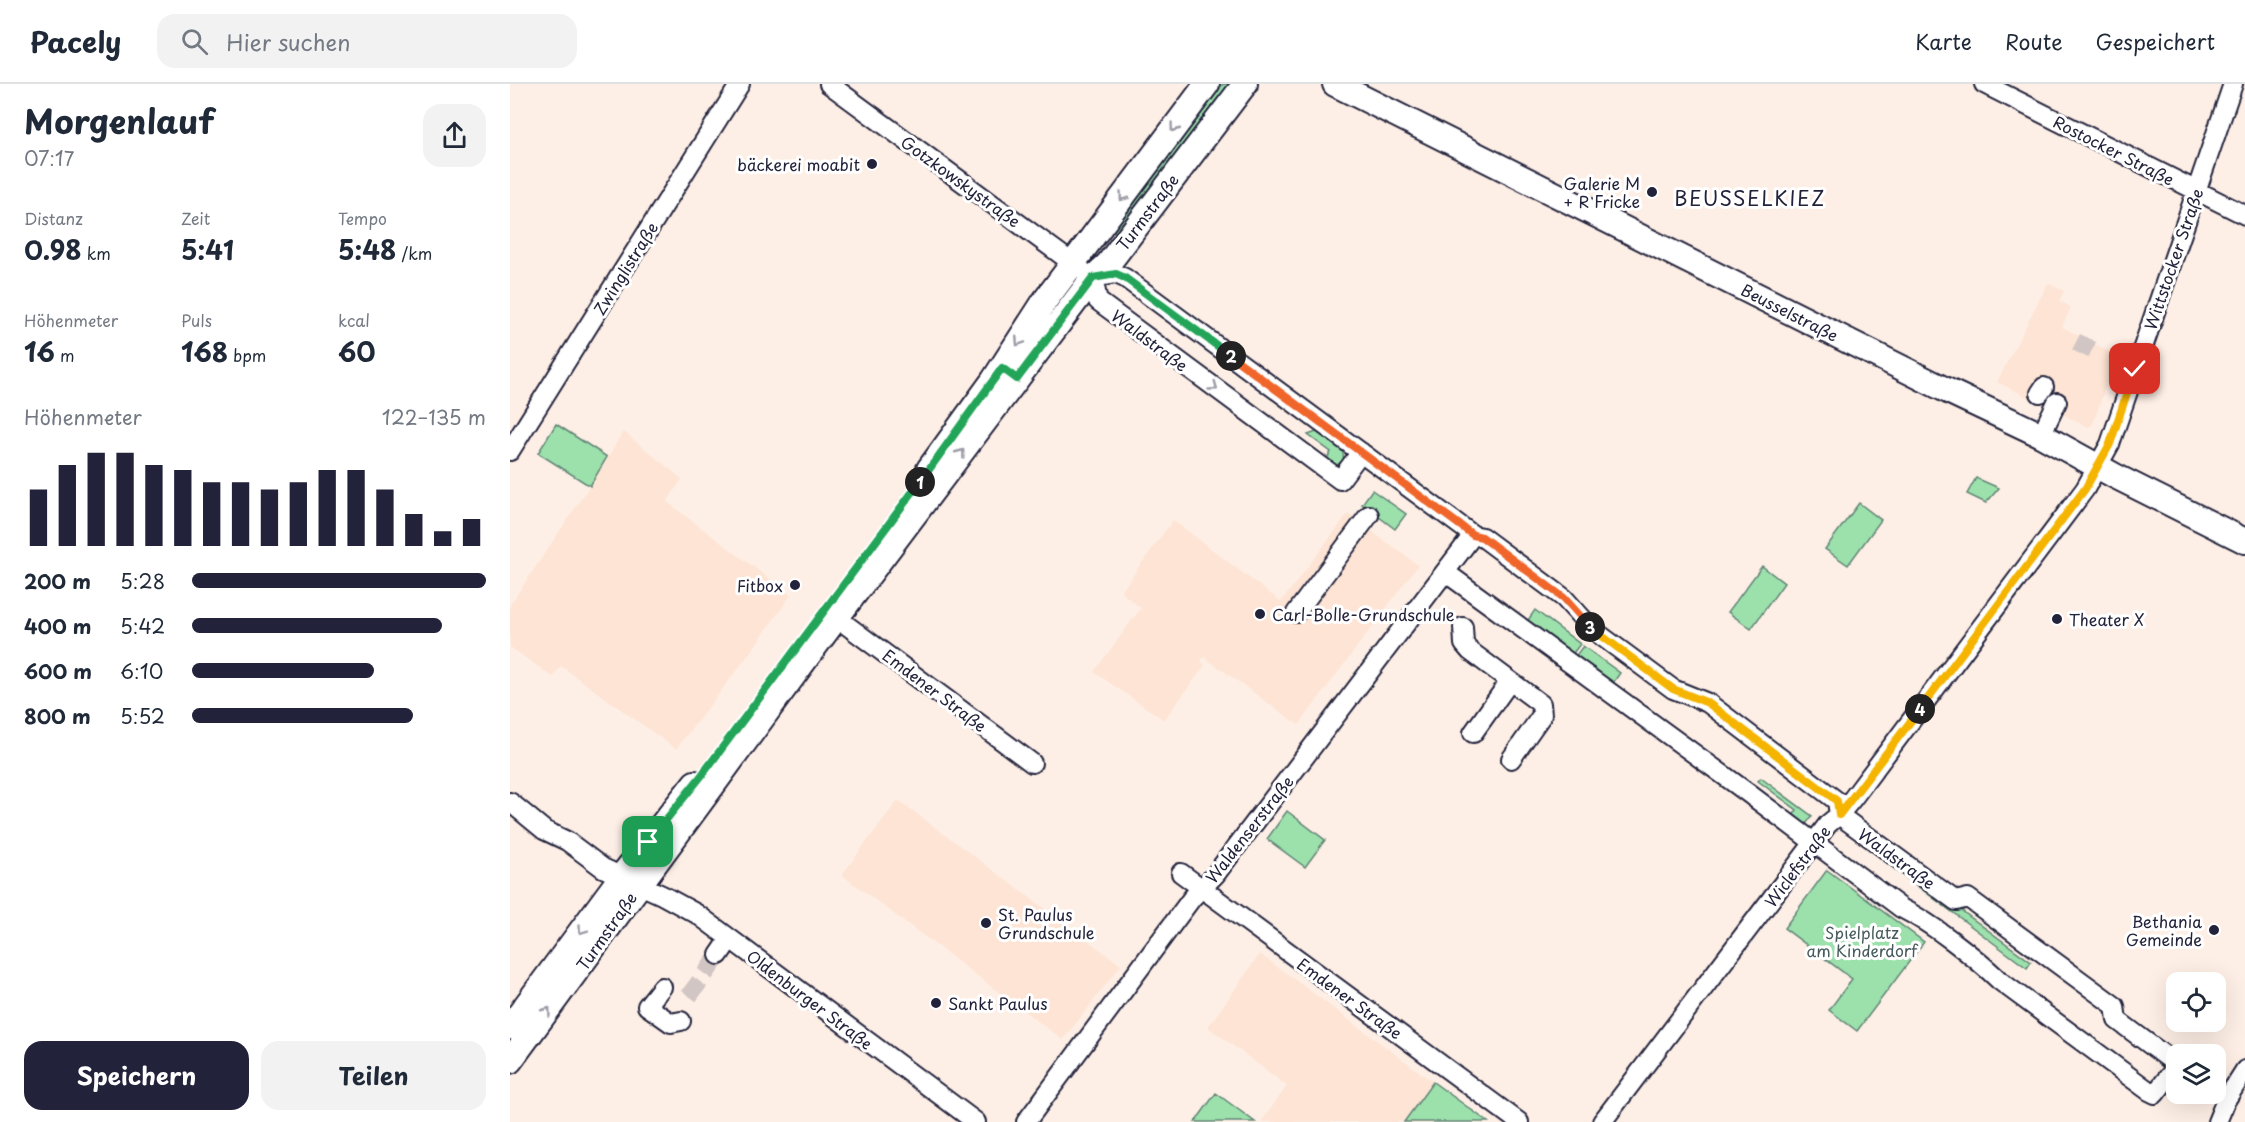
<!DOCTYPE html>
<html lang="de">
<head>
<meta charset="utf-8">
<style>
	body { margin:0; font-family:"Playpen Sans",sans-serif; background:#f2f2f3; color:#1f2937; height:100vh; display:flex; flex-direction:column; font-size:22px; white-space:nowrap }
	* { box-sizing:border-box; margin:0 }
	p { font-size:20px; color:#747a83 }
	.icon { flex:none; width:33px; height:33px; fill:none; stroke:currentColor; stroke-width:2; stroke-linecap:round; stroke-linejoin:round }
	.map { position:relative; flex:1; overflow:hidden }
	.panel { display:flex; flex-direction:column; background:#fff; width:510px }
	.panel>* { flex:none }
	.buttons { position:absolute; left:1656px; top:888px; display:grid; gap:12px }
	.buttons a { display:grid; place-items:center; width:60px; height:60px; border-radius:12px; background:#fff; box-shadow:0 6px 24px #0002; font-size:30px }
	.pin { position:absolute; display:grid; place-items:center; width:51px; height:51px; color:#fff; margin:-26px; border-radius:12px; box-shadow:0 3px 9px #0006 }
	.km { position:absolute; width:30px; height:30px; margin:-15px; border-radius:50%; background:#222; color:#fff; font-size:16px; line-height:30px; text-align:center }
	.round { display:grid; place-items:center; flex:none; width:63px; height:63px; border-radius:18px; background:#f2f2f3 }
	.summary { display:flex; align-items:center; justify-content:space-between; height:102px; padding:0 24px }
	h1 { font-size:33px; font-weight:700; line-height:45px }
	.stats { display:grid; grid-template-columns:repeat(3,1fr); gap:9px; height:102px; padding:6px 24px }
	.stats div { display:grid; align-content:center }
	.stats b { font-size:26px; font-weight:700 }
	.stats small { font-size:16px; font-weight:400 }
	.stats p { font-size:16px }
	.chart { height:168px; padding:12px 24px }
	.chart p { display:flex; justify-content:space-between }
	.chart svg { width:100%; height:108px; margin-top:6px; stroke:#22223b; stroke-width:6 }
	.cta { display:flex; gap:12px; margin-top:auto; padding:12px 24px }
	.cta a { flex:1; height:69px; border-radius:18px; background:#22223b; color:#fff; font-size:24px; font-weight:700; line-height:69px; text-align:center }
	.cta a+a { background:#f2f2f3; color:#1f2937 }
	ul { padding:0 24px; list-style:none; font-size:20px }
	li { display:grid; grid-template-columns:96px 72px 1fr; align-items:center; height:45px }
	li i { height:15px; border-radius:8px; background:#22223b }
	header { display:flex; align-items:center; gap:36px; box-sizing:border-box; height:84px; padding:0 30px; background:#fff; border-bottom:2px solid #e0e1e3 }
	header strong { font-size:28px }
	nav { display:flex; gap:33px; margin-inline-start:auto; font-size:21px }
	.search { width:420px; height:54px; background:#f2f2f3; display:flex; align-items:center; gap:15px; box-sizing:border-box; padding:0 21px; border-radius:18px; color:#747a83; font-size:22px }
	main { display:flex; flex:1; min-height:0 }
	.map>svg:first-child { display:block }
	.built { fill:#fde4d4 }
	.green { fill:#9ce1ac; stroke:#5f8274; stroke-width:1.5 }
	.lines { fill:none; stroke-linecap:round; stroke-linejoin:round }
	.minor-tunnel { stroke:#d2c6c4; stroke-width:18; stroke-dasharray:18 9; stroke-linecap:butt }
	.minor-casing { stroke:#22223b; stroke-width:22 }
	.major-casing { stroke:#22223b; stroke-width:28 }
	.minor { stroke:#fff; stroke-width:18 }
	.major { stroke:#fff; stroke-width:24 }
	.oneway { stroke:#9c9ca7 }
	.split-1-casing { stroke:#fff; stroke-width:12 }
	.split-2-casing { stroke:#fff; stroke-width:12 }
	.split-3-casing { stroke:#fff; stroke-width:12 }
	.split-4-casing { stroke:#fff; stroke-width:12 }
	.split-5-casing { stroke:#fff; stroke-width:12 }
	.split-1 { stroke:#22a559; stroke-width:8 }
	.split-2 { stroke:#22a559; stroke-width:8 }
	.split-3 { stroke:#f0652b; stroke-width:8 }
	.split-4 { stroke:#f5b400; stroke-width:8 }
	.split-5 { stroke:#f5b400; stroke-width:8 }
	.poi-dot { fill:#22223b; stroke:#fff; stroke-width:2 }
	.labels { text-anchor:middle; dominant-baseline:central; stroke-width:6; stroke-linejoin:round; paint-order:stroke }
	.street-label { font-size:16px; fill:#22223b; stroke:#fff }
	.poi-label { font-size:16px; fill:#22223b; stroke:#fff; text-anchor:end }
	.park-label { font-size:16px; fill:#475b5d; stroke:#fff }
	.quarter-label { font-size:20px; letter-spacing:1.5px; fill:#22223b; stroke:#fff }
</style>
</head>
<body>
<header>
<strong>Pacely</strong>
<div class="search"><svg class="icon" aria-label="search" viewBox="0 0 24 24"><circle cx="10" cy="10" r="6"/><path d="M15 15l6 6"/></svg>Hier suchen</div>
<nav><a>Karte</a><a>Route</a><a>Gespeichert</a></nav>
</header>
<main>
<section class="panel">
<div class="summary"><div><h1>Morgenlauf</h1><p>07:17</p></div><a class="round"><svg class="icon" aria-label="share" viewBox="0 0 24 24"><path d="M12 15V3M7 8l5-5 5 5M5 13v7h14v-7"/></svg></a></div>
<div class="stats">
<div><p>Distanz</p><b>0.98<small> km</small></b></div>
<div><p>Zeit</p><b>5:41</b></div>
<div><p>Tempo</p><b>5:48<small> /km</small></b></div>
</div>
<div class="stats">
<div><p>Höhenmeter</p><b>16<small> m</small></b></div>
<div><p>Puls</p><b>168<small> bpm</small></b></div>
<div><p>kcal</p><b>60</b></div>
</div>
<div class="chart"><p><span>Höhenmeter</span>122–135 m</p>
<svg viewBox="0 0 160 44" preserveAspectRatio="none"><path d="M5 44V21M15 44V11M25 44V6M35 44V6M45 44V11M55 44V13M65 44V18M75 44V18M85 44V21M95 44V18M105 44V13M115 44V13M125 44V21M135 44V31M145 44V38M155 44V33"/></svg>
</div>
<ul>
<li><b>200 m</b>5:28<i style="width:100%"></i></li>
<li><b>400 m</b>5:42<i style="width:85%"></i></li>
<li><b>600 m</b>6:10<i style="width:62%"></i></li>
<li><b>800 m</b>5:52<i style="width:75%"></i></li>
</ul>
<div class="cta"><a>Speichern</a><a>Teilen</a></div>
</section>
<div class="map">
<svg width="1735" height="1038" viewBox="0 0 1735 1038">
	<rect width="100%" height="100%" fill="#feefe6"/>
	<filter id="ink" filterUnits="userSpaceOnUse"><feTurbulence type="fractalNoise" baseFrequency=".0167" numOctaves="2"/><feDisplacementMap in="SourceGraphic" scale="12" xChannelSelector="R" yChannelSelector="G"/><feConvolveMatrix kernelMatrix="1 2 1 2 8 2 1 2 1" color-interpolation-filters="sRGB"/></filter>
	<g filter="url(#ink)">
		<path class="built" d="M1538,199L1554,207L1549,217L1561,223L1552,243L1606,271L1583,340L1578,343L1487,298Z
			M113,347L172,395L157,418L281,511L237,573L166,665L51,582L43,593L0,563V521L94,381Z
			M838,430L908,481L789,641L694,573L691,577L695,581L654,636L584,588L631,524L611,508L663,436L771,518Z
			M388,716L611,881L553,956L332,791Z
			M750,870L923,998L894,1038H751L777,1002L698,943Z"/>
		<path class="green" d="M713,0H720L608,150L603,146Z
			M46,340L97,373L80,402L28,369Z
			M809,347C819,354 836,361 833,376L826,382L814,379L821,368L798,351Z
			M1466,394L1489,404L1476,419L1457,410Z
			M862,406L896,430L885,445L852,420Z
			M1349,419L1371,436L1338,481L1315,465Z
			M1252,482L1274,499L1241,545L1218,528Z
			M1025,526L1070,560L1061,572L1016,539Z
			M1073,562L1110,589L1101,602L1064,574Z
			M1251,694L1302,732L1294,743L1282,733L1287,726L1248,697Z
			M777,727L815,756L795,783L757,755Z
			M1365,763L1521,878L1517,884L1371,775L1363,766Z
			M1317,786L1414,858L1347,947L1319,926L1342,895L1274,844Z
			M923,998L978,1038H894Z
			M706,1009L745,1038H685Z"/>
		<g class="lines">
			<path class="minor-tunnel" d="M1566,258L1590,270
				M179,912L209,871"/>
			<defs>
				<path id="minor" d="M319,0L572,186
					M1474,0L1735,131
					M583,194L606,190L615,194L963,451L972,453L1054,514L1082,545L1163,605L1198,619L1327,717L1329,731L1446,817L1458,814L1605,922L1607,936L1666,980
					M583,194L588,217L830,396L851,368
					M1530,309L1534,303
					M1531,351L1547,318
					M0,367L230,0
					M935,488L1238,709L1391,824C1423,840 1464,872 1490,897L1639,1007L1645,1010L1666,983
					M786,529L859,431
					M327,534L522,679
					M953,543L954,560L960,567L1031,620L1032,631L1001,675
					M963,649L1000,597
					M0,718L34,746L57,757L93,784L152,811L187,830L466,1038
					M671,789L1009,1038
					M209,871L220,855
					M152,903L137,922L161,939L171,937
					M516,1038L682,814L705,791L963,451
					M1092,1038L1318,740L1329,731L1343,714L1575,405L1600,360L1723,0
					M1707,1038L1716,1016L1735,986"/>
				<path id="major" d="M825,0L1438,307L1531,351L1605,392L1735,457
					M419,385L483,297L534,218L697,0
					M0,943L111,793L185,699
					M0,977L306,561L583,194L598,180L735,0"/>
			</defs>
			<use href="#minor" class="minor-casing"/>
			<use href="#major" class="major-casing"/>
			<use href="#minor" class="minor"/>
			<use href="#major" class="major"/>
		</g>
		<defs><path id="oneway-chevron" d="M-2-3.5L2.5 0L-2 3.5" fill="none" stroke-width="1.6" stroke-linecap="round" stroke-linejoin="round" transform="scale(1.5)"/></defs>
		<g class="oneway">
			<use href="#oneway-chevron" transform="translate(664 44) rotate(127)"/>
			<use href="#oneway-chevron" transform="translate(613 113) rotate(127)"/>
			<use href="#oneway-chevron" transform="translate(509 258) rotate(123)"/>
			<use href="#oneway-chevron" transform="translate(704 303) rotate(36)"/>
			<use href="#oneway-chevron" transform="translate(451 369) rotate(-53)"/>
			<use href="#oneway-chevron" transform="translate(72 846) rotate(126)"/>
			<use href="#oneway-chevron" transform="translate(37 927) rotate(-53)"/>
		</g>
	</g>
	<g class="lines" filter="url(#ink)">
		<defs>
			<path id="split-1" d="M138,758L192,691L410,398"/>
			<path id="split-2" d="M410,398L492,284L507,295L583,194L606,190L615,194L721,272"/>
			<path id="split-3" d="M721,272L963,451L972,453L1054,514L1080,543"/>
			<path id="split-4" d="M1080,543L1163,605L1198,619L1327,717L1329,731L1410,625"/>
			<path id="split-5" d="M1410,625L1575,405L1600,360L1625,285"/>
		</defs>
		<use href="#split-1" class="split-1-casing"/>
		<use href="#split-2" class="split-2-casing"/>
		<use href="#split-3" class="split-3-casing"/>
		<use href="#split-4" class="split-4-casing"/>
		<use href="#split-5" class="split-5-casing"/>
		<use href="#split-1" class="split-1"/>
		<use href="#split-2" class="split-2"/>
		<use href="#split-3" class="split-3"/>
		<use href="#split-4" class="split-4"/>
		<use href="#split-5" class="split-5"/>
	</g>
	<g class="poi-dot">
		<circle cx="362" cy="80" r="6"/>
		<circle cx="1142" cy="108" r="6"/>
		<circle cx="285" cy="501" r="6"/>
		<circle cx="750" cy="530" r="6"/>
		<circle cx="1547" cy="535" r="6"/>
		<circle cx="476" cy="839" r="6"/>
		<circle cx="1704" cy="846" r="6"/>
		<circle cx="426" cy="919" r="6"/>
	</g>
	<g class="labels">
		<g class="street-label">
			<text transform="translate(1604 66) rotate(27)">Rostocker Straße</text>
			<text transform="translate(451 97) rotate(36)">Gotzkowskystraße</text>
			<text transform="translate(637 128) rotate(-53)">Turmstraße</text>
			<text transform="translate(1663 175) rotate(-71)">Wittstocker Straße</text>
			<text transform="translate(115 184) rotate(-58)">Zwinglistraße</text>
			<text transform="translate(1280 228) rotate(27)">Beusselstraße</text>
			<text transform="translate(640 256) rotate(37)">Waldstraße</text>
			<text transform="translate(425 606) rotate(37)">Emdener Straße</text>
			<text transform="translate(739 745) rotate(-52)">Waldenserstraße</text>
			<text transform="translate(1387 774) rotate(36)">Waldstraße</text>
			<text transform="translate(1287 782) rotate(-53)">Wiclefstraße</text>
			<text transform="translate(96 847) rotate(-55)">Turmstraße</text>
			<text transform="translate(840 914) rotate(36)">Emdener Straße</text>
			<text transform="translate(300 915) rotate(37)">Oldenburger Straße</text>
		</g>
		<g class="poi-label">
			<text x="350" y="80">bäckerei moabit</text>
			<text x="1130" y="99">Galerie M<tspan x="1130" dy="18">+ R Fricke</tspan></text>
			<text x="273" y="501">Fitbox</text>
			<text x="762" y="530" text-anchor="start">Carl-Bolle-Grundschule</text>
			<text x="1559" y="535" text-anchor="start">Theater X</text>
			<text x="488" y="830" text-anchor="start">St. Paulus<tspan x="488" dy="18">Grundschule</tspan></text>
			<text x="1692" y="837">Bethania<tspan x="1692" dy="18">Gemeinde</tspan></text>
			<text x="438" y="919" text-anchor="start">Sankt Paulus</text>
		</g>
		<g class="park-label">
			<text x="1352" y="848">Spielplatz<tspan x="1352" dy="18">am Kinderdorf</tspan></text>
		</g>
		<g class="quarter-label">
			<text x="1240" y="114">BEUSSELKIEZ</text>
		</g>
	</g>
</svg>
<div class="buttons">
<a><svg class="icon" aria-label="locate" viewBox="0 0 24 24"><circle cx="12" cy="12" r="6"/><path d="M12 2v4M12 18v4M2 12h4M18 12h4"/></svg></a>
<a><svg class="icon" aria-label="layers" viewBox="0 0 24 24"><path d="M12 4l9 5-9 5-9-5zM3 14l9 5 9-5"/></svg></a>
</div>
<div class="pin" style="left:138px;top:758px;background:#1e9e55"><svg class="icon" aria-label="arrive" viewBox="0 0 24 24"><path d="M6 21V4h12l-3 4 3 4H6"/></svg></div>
<div class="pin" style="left:1625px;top:285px;background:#d93025"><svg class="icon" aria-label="check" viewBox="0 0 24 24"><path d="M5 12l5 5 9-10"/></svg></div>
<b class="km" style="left:410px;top:398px">1</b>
<b class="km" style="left:721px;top:272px">2</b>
<b class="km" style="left:1080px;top:543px">3</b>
<b class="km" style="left:1410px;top:625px">4</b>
</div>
</main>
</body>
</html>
